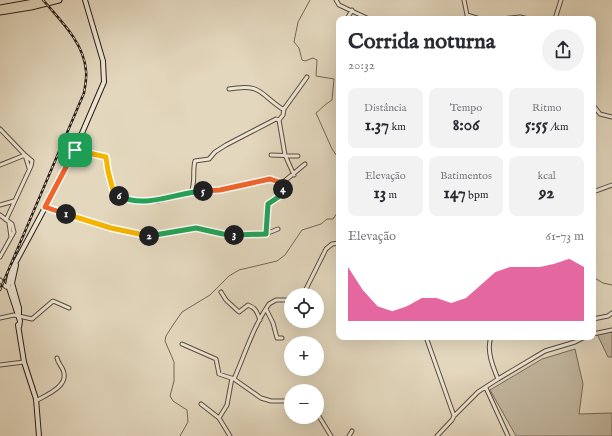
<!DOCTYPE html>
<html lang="pt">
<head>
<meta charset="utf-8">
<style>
	body { margin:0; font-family:"IM FELL English",serif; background:#f2f2f3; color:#2b2b33; height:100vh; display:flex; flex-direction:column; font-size:15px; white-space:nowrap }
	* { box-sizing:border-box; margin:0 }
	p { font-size:13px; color:#7c7c81 }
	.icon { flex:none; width:22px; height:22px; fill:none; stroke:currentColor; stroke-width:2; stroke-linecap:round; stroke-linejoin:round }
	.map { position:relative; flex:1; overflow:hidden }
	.drawer { position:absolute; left:336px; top:16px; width:260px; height:324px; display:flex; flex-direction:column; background:#fff; border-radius:8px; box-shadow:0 4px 16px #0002 }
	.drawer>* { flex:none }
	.fabs { position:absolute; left:284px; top:288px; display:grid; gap:8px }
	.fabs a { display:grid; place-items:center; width:40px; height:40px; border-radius:50%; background:#fff; box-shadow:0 4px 16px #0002; font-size:20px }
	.pin { position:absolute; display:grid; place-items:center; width:34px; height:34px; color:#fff; margin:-17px; border-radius:8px; box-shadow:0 2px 6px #0006 }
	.km { position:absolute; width:20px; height:20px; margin:-10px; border-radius:50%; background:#222; color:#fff; font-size:11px; line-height:20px; text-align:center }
	.round { display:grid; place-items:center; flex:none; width:42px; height:42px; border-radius:21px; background:#f2f2f3 }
	.overview { display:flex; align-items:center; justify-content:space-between; height:68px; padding:0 12px }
	h1 { font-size:22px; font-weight:700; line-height:30px }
	.figures { display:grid; grid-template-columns:repeat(3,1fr); gap:6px; height:68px; padding:4px 12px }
	.figures div { display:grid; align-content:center; border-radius:8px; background:#f2f2f3; text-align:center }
	.figures b { font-size:17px; font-weight:700 }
	.figures small { font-size:11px; font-weight:400 }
	.figures p { font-size:11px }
	.chart { height:112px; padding:8px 12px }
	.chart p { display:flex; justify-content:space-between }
	.chart svg { width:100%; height:72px; margin-top:4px; fill:#db2777; opacity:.7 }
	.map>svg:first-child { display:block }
	.green { fill:#c3b8a1; stroke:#766b5c }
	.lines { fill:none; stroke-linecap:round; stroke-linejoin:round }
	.stream { stroke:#736759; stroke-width:1 }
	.minor-casing { stroke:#584c40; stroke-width:5 }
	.secondary-casing { stroke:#291e17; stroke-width:6 }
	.motorway-casing { stroke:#291e17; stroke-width:7 }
	.minor { stroke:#ede5d4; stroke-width:3 }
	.secondary { stroke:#ede5d4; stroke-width:4 }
	.motorway { stroke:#e3d7bd; stroke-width:5 }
	.rail-casing { stroke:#291e17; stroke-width:2.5 }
	.rail { stroke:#ede5d4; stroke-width:1; stroke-dasharray:3; stroke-linecap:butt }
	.split-1-casing { stroke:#fff; stroke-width:8 }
	.split-2-casing { stroke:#fff; stroke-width:8 }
	.split-3-casing { stroke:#fff; stroke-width:8 }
	.split-4-casing { stroke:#fff; stroke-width:8 }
	.split-5-casing { stroke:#fff; stroke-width:8 }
	.split-6-casing { stroke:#fff; stroke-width:8 }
	.split-7-casing { stroke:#fff; stroke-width:8 }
	.split-1 { stroke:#f0652b; stroke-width:5 }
	.split-2 { stroke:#f5b400; stroke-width:5 }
	.split-3 { stroke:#22a559; stroke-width:5 }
	.split-4 { stroke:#22a559; stroke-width:5 }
	.split-5 { stroke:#f0652b; stroke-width:5 }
	.split-6 { stroke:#22a559; stroke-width:5 }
	.split-7 { stroke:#f5b400; stroke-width:5 }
</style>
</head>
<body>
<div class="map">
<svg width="612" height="436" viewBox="0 0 612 436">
	<rect width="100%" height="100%" fill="#e3d7bd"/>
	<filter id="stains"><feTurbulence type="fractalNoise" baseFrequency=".005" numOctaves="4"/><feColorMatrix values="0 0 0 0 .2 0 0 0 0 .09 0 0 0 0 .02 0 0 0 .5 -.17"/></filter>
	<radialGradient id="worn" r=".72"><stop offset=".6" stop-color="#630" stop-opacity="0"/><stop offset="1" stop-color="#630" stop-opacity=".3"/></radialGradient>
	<path class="green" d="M612,332V357H608L597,334Z
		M575,349L583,384L579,414L612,413V436H516L490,390L542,359Z"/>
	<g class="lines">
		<path class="stream" d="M310,0L298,22L294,42L299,48L302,60L305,61L313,58L317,60L316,76L334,79L332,100C324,105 322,108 316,113L332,149L339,159
			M593,277L603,283L612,285
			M180,436L188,422L187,410L173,401L170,396L174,381V362L165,341L166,336L173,325L182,312L210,295L229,276L239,270L277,261L285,255L302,230L321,224L327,219H333L339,210"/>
		<defs>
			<path id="minor" d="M336,0L339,5L369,19
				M464,0L467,15L480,19
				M347,19L352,10
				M502,19L520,17L529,19
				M555,19L561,0
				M229,89C262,83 259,94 284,110
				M593,105L600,114L612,117
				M279,120L283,115L284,109L307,77
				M0,129L25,155L29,168
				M75,150L106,157L107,171L114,194L125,199L158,201L189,192L220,190L270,179L279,182L283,187V194L268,204L266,234
				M271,155L298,156
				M0,165L25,155
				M281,184L305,164
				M191,192C196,182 192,172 195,161L209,159L215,152L226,145L276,119L279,120L285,155L294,175
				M593,192L612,185
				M0,205L14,201
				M45,207L111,228L145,236L196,228L223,234L242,235H263L278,229
				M0,215L12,224L14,232L0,257
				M6,220L31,166L32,161L25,155
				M9,223L11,237
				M0,280L6,287L11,288
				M221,292L226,300L239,312L248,305C256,308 257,312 260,320
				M303,295L326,249L332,244L339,243
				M266,309L273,323L277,338H282
				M0,318L14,315L32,319L53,301L69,308
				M593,319L608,316L612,313
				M593,334L612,330
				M426,337L454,416L452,420L437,436
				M491,337C486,350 493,367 498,379
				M182,344L216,359L219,374L234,379L261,398L271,401H291
				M0,365L24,362
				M234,379C245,354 253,327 269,304L276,300H291
				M486,388L508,436
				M36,401C46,395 70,386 63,370C61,365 58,363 57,358
				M201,404L219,418L230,436
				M317,413L331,436
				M454,416L478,392L498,379L545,351L575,342L585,337
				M219,418L227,405L232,378
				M349,436L352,431"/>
			<path id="secondary" d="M16,265L12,283L19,308V314
				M18,325L24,362L36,399L39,436
				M19,327L20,321L8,285L11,271L70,161L104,82L103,61L85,0"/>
			<path id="motorway" d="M0,8L45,0
				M0,12L31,7L59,0"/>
		</defs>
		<use href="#minor" class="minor-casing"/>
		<use href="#secondary" class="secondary-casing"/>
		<use href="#motorway" class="motorway-casing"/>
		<use href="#minor" class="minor"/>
		<use href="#secondary" class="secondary"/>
		<use href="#motorway" class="motorway"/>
		<defs>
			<path id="rail" d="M0,290L84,93C85,86 87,78 86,71C84,43 61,21 43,0"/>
		</defs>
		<use href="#rail" class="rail-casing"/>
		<use href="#rail" class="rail"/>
	</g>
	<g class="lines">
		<defs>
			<path id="split-1" d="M66,214L45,207L75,150"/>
			<path id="split-2" d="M66,214L111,228L149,236"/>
			<path id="split-3" d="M149,236L196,228L223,234L234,235"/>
			<path id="split-4" d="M234,235L266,234L268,204L283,194V189"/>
			<path id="split-5" d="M203,191L220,190L270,179L279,182L283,189"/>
			<path id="split-6" d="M119,196C145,209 175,193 203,191"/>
			<path id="split-7" d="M75,150L106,157L108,171L114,194L119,196"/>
		</defs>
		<use href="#split-1" class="split-1-casing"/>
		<use href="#split-2" class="split-2-casing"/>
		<use href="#split-3" class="split-3-casing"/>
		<use href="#split-4" class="split-4-casing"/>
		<use href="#split-5" class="split-5-casing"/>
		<use href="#split-6" class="split-6-casing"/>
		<use href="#split-7" class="split-7-casing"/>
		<use href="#split-1" class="split-1"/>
		<use href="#split-2" class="split-2"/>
		<use href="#split-3" class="split-3"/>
		<use href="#split-4" class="split-4"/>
		<use href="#split-5" class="split-5"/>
		<use href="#split-6" class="split-6"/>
		<use href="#split-7" class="split-7"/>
	</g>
	<rect width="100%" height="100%" filter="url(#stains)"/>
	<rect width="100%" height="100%" fill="url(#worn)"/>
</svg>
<div class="fabs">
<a><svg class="icon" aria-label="locate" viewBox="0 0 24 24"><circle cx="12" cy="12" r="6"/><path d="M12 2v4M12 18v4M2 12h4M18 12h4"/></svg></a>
<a>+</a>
<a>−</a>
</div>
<div class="pin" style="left:75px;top:150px;background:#1e9e55"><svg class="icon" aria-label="arrive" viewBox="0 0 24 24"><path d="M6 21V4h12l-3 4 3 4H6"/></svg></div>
<b class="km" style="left:66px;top:214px">1</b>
<b class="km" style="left:149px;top:236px">2</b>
<b class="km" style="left:234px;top:235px">3</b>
<b class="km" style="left:283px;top:189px">4</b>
<b class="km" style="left:203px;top:191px">5</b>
<b class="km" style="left:119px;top:196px">6</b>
<section class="drawer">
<div class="overview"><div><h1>Corrida noturna</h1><p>20:32</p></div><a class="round"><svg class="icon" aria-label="share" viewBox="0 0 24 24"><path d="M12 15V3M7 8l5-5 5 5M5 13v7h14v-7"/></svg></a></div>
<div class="figures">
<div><p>Distância</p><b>1.37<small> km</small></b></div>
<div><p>Tempo</p><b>8:06</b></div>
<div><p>Ritmo</p><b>5:55<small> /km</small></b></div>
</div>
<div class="figures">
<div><p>Elevação</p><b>13<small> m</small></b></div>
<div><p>Batimentos</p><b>147<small> bpm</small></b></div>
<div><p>kcal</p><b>92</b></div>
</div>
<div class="chart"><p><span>Elevação</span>61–73 m</p>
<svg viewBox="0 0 160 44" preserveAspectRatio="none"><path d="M0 44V11L10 25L20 35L30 38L40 35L50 30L60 30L70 33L80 30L90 22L100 14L110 11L120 11L130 11L140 9L150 6L160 11V44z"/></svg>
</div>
</section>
</div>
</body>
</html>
